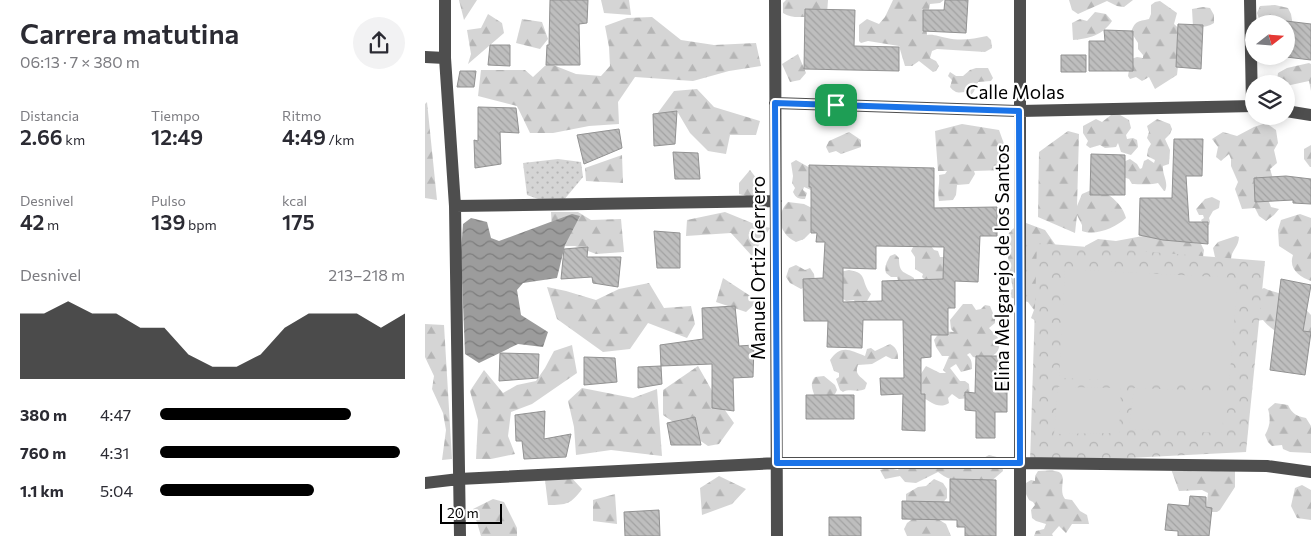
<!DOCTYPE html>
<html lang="es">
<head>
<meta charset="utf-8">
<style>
	body { margin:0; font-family:Commissioner,sans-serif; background:#f2f2f3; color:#2b2b33; height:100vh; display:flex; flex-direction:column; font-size:19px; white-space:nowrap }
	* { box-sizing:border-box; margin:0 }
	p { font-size:16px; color:#7c7c81 }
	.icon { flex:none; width:28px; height:28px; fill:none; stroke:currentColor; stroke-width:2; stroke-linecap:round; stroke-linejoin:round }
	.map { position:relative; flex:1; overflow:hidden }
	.panel { display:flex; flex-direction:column; background:#fff; width:425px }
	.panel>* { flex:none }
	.needle { width:32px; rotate:73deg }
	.controls { position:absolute; left:820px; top:15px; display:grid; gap:10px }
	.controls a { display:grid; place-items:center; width:50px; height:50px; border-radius:50%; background:#fff; box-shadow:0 2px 12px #0003; font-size:25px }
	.scale { position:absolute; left:15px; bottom:12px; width:62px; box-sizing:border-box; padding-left:5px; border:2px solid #000; border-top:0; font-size:14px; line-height:18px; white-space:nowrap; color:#000; -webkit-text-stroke:4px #fff; paint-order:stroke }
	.pin { position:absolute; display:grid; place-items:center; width:42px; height:42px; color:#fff; margin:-21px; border-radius:10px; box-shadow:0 2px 8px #0006 }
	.round { display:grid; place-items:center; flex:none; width:52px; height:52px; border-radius:26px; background:#f2f2f3 }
	.head { display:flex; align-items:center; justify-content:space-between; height:85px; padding:0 20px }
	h1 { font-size:28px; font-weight:600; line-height:38px }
	.metrics { display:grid; grid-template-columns:repeat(3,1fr); gap:8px; height:85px; padding:5px 20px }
	.metrics div { display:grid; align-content:center }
	.metrics b { font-size:21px; font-weight:600 }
	.metrics small { font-size:14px; font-weight:400 }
	.metrics p { font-size:14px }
	.chart { height:140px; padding:10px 20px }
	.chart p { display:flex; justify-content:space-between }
	.chart svg { width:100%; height:90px; margin-top:5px; fill:#000; opacity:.7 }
	ul { padding:0 20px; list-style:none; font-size:16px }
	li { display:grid; grid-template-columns:80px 60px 1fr; align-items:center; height:38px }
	li i { height:12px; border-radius:6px; background:#000 }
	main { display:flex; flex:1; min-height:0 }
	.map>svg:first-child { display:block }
	.grass { fill:url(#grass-dots) }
	.forest { fill:url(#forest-firs) }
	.park { fill:url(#park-crowns) }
	.pitch { fill:#d5d5d5 }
	.water { fill:url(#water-waves) }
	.building { fill:url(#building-back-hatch); stroke:#929292; fill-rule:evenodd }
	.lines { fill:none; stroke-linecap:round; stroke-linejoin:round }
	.minor { stroke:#4e4e4e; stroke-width:12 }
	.route-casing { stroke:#fff; stroke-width:10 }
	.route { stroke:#1a73e8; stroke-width:6 }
	.labels { text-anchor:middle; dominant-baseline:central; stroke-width:4.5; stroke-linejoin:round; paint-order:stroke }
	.street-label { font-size:19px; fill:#000; stroke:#fff }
</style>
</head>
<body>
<main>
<section class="panel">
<div class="head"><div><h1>Carrera matutina</h1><p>06:13 · 7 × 380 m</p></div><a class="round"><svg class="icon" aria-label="share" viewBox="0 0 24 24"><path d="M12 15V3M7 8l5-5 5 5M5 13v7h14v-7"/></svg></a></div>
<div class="metrics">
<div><p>Distancia</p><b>2.66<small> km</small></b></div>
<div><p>Tiempo</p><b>12:49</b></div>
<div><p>Ritmo</p><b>4:49<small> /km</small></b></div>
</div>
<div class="metrics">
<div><p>Desnivel</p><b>42<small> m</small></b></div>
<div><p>Pulso</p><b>139<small> bpm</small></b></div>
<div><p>kcal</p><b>175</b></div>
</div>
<div class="chart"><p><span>Desnivel</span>213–218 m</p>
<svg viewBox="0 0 160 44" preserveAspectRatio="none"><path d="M0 44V12L10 12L20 6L30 12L40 12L50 19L60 19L70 32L80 38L90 38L100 32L110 19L120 12L130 12L140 12L150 19L160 12V44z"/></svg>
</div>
<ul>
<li><b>380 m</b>4:47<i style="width:78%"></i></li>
<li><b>760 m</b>4:31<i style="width:98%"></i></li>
<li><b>1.1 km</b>5:04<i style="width:63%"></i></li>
</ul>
</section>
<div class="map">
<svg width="886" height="536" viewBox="0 0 886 536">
	<defs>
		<pattern id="grass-dots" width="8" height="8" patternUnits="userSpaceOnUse" patternTransform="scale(1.25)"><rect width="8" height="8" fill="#d5d5d5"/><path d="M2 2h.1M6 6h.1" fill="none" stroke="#b5b5b5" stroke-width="1.8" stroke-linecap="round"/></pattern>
		<pattern id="forest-firs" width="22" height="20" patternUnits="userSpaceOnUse" patternTransform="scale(1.25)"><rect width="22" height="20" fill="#d5d5d5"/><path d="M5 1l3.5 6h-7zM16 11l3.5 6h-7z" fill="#b5b5b5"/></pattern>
		<pattern id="park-crowns" width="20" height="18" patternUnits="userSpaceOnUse" patternTransform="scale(1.25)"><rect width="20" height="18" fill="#d5d5d5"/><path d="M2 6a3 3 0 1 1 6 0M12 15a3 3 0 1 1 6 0" fill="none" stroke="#b5b5b5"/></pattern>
		<pattern id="water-waves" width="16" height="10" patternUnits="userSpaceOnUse" patternTransform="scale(1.25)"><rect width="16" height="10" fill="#9c9c9c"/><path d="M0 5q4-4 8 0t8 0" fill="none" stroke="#7d7d7d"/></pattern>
		<pattern id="building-back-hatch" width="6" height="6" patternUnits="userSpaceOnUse" patternTransform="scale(1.25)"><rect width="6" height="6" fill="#bebebe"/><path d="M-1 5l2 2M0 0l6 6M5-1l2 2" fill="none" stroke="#a2a2a2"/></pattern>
	</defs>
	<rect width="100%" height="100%" fill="#fff"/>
	<path class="grass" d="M133,159L156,162L158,177L138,201L113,199L102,195L98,163Z"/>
	<path class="forest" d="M34,0H52L39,20Z
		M176,0H204L206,15L179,13Z
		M361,0H403L402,14C389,15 370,21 358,13V3Z
		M468,0H519L515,3L505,4L501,25L502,35C510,34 514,37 522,38C535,41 549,39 562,36L566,40L567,48L560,52L512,49L507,51L505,58L511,61L514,66L511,71L508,72L494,61L487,66H480L474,46L443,41L436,43L434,41V25L442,19L454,24L460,17Z
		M644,0H708L699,7L692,6L682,1L653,14L647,10Z
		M735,1L752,13L749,24L762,36L755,49L752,75L730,89L724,77L717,81L711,77L705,79L703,76L706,59L712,57L718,58V55L713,49V43L706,32C711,20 712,22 724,19L726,14V5L730,2Z
		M850,5L863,8L866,14L868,26L861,24H836L832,13L835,6Z
		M778,7L785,8L789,15V23C783,27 775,28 768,27L767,9Z
		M670,12L681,14L687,21C678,35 663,39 648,40L647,23L655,19L662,21Z
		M63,14L77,23L79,33L43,64L46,54L42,30L56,28Z
		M227,17L256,40L289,45L331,43L336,66L304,71L268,81L210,77L193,102L194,124L164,126L128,133H105L92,106L53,96L56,70H100L108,77L123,63L151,74L176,76L185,66L184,47L180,26L202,18Z
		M97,19L117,22L123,39L115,49L91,43Z
		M373,54L381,73L375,80L365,82L357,64Z
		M884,63L886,64V91L884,81L861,86V84H855L852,80L853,73L862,68Z
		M551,68H563L568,78L566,81L553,82C549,89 550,96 540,96V92C533,93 530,93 525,87L527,80L523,76L525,72L531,76H538L545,70Z
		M272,89L289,107L335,121L331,135H305L301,154L283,151L265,133L252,111L232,114L249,91Z
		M2,102L12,200L0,198V104Z
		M690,112L704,120L706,128L701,135L702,139L708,138L712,140L713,147L706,155L696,152L693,143L691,147L680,148L675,145L665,148L661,145L663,141L658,133V126L671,119L677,122Z
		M732,119L745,124L747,129L745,134L740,139L745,150L744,164L738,166C737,175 744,182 740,191H739L733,183C728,185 712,184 707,184L704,179L698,177L696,163L705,159L712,164L715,169L717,168L719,161L723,159L729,163L730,160L722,156L723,149L726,144L722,138L724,132L722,126Z
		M841,123L851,130L853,143L849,150L852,163L845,169L850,185L840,192L846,207L854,209L849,215L841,221L834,216L830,208L817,209L810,189L813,182L806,166V159L804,154L796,161L791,157L793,147L787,139L798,132L812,136L829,127Z
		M537,124L574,130L583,155L580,170L549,171L550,174L544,184L532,185L531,195L528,200L514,201C512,190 515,185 514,175L520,174L522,171H513L510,131Z
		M643,131L654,134L652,206L657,194L671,188C684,193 698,205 701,218C690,228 671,236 657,231V225L652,215L650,233L613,217L614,152Z
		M424,132L436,140V147L416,154L411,151L404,153L401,147L404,141Z
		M886,145V167H885L879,159V149Z
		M197,155L198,183L161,181L160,168Z
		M371,160L387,169L389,182L386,190L379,187L378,190L382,193L380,199C373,199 371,198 368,192L370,188L367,183L368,176L366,163Z
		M325,170L335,183L334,191L325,197L314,194V183Z
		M787,197L795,201L794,208L788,211L784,218L785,222L784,225H779L776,220L779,218L778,215H774L771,209L780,199Z
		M363,202L379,204L389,209L392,226L379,239L371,242C354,234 350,215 363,202Z
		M126,212H153L166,220L196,219L199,252L171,254L150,246H128Z
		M300,212L327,223L345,228L327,256L306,233L261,236L262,220Z
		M875,214L886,218V281C875,277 863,269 868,255L854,246L853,230L856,220Z
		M601,223L620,230L632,247L611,321L606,318L609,310L603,302L587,298L582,292L588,289C586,278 579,242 584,233C588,227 595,226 601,223Z
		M723,235L776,244L779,250L777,264L660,261V246L673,239L691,241Z
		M811,236L814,237C813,250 805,249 806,264L798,262L790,257L788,248L793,242Z
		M504,243L509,250L513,251L515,257H524L531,278L503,283L497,277L498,274L490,269V257L486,251L489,245Z
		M470,254L474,258C474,274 479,271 489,278L490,289L475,287L472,277H466L461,273C459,266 462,262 465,256Z
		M371,265L380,270L385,268L389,274L390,282L376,289L365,283L361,277L364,268Z
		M424,270C444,273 435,282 446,294L441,303L432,306L429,300L421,301L414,296L410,273Z
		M298,278L333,301L321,312L291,302Z
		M224,283L239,308L266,306L270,324L262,338L223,323L205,349L178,352L132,319L122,287L141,291L171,300L194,289Z
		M839,288C845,291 852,292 859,295C870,299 878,306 886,315V335C882,337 878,339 874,339C861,339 846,330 838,320L830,321L821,295Z
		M538,304H547L551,310L556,309L560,305L565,306L570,318V323L564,328C567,332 573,335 574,341C577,357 559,360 548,357L545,353L543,354L542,355C547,359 547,364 547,369L536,372L531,364L525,368L535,381H540L544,384L545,398L534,399L527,394L523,398L524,403C513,410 506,401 496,397L492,380L501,366L515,373H521L518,370L524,356H517L511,347L509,340C515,330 520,331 529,332L526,329L525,320Z
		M0,324L19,325L27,459L17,460L21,430L18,413L7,389L9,376L0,357Z
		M465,344C472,348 473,352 473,359H467L461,356L447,364L433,365C429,375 436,376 442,383L440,389C433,393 425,388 418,392L415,390L411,379L414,377V373L409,371L405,360C416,344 425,350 440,356L442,349L446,348L450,351Z
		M147,345L152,373L107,404L86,412L83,436L90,454L66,459H51L53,420L45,391L59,370L78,393L92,385L111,381L120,368L129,351Z
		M273,366L290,396L309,423L294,444L283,446L238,415V390Z
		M399,376L410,385L412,390L408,398L390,397C388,390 384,384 390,377Z
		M157,388L208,398L232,389L237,456L186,450L151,455L149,427L143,401Z
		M850,403L863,405C867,414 872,416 881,418L886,426V453L865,452L858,449L857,445L847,446L843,442L840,435C845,426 846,419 843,409Z
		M564,455L576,458L578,471L564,483C545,482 528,484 513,472L491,483L480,482L475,476L460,479L455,470L463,468L473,470L480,459L540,468Z
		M746,469L810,470V487L795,510L792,512H781L783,493L777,490L754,491Z
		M613,471C619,471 625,470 630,471C645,473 632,489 640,499L647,500L655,511L662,515L664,524H647L641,533L634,526L627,534L628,536H609L611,531L619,529L621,524L611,521L607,518L606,510L610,505L608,502L604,500L600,492L601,483L606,480L610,481V476Z
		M142,473L157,489C146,504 142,505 123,505L120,480Z
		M294,476L321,489L307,504L277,515L275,488Z
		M509,479L518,483L522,489V498L511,510V518L521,524L526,536H482L479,529L482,523L495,514L481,503V494L493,487L501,486Z
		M877,485L886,490V520L872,518L866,506L870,488Z
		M190,494L192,524L168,521V500Z
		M68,499L79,502L92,528V536H56L48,509Z"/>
	<path class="park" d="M612,243L840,261L821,452L605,463Z"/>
	<path class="pitch" d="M640,269L813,278L804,384L634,378Z
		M633,387L696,388L694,433L629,434Z
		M709,388L801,391L797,433L704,429Z"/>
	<path class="water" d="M147,214L155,216L140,245L132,278L98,283L92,290L96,315L123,332L118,347L93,344L54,363L40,354L36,252L38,224L46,218L62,222L66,238L74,241Z"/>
	<path class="building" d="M125,0H163L162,23L154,24L155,65H121L122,45H124Z
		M520,0H543L541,33L498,31V10H519Z
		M380,9L430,10L429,46L474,47V71L379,69Z
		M861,21L886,24V60L861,57Z
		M753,24L778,25L776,69L751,67Z
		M679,30L708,31V71H664V41H680Z
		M65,45H85V66L63,65Z
		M636,55H661V72H636Z
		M35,71H51L49,87H32Z
		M53,107L91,108L94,133L75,132L76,164L50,168L49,140L53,141Z
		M252,111L250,144L229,146L228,114Z
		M194,129L197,148L159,164L152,135Z
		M749,139H778L777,176H761L764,222H783V244L738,240L714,235L715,198H747Z
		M248,152L273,153L275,179H250Z
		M666,154L700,155V195H665Z
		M384,165L509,168V208L572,207V236H555L553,282L530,281V308H523V335H506V357L496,358V394H500V431L477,430L478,394L456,395L455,378H479L478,320H438L437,348L402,347L403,321H379L378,279L398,278L400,242H391L392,233H386V187H384ZM451,246L519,247L518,279L457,281V301L418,302V268L451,269Z
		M861,176L886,179V204L868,203V200L830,202L829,178Z
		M229,231L255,233V268H232Z
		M163,247L162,257H196L193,287L168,283L167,277L136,279L139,249Z
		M856,279L886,285L878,331L886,332L880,375L845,370Z
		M310,306L314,346L329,345L328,377L308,378L309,411L287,408V364L236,366L235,345L278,339L277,308Z
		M75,353L114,354L113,378L74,381Z
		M551,356H582V412H570V438H551V411L540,410V392L550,393Z
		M159,357L190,358L192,382L159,385Z
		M236,366L237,384L213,388V367Z
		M381,395H429V419H381Z
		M120,411L119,439L146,434L141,457L99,459L97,441H91L90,415Z
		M270,417L276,445H246L242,423Z
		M525,479L571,480V536H540V527H532V520L477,519V501L525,502Z
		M765,496L781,497V507L787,508L784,536H753V531L740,530L743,504L764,506Z
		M234,510L235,536H200L199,512Z
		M404,517H436V536H404Z"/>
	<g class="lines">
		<path class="minor" d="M20,0V58L30,206L35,536
			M350,0L352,536
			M595,0V536
			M825,0L827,106
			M0,57L20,58
			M350,103L595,111L829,106
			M861,111L886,115
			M30,206L351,201
			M0,483L34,479L352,463H595L842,466L886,472"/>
	</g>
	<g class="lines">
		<defs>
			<path id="route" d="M350,103L594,111L595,463H352Z"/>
		</defs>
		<use href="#route" class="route-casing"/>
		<use href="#route" class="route"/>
	</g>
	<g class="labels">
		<g class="street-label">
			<text x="590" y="91">Calle Molas</text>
			<text transform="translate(332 268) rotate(-90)">Manuel Ortiz Gerrero</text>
			<text transform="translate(576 268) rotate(-90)">Elina Melgarejo de los Santos</text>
		</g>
	</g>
</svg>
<div class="controls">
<a><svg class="needle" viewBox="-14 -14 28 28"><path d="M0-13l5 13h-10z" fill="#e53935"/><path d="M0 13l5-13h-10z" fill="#7c7c81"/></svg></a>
<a><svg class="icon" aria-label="layers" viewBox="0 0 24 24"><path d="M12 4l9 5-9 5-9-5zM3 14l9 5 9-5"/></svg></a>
</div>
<div class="scale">20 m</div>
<div class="pin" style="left:411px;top:105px;background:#1e9e55"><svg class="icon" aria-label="arrive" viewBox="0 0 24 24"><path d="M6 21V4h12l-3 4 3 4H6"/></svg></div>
</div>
</main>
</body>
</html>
